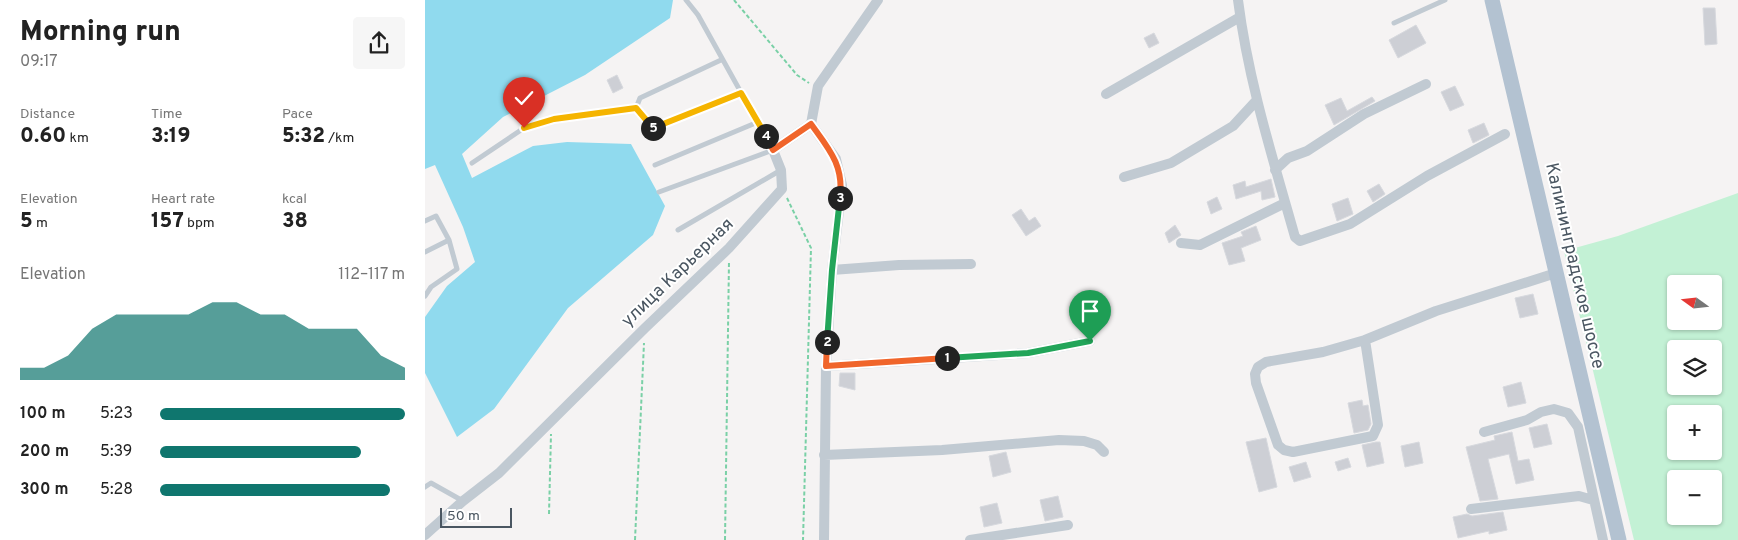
<!DOCTYPE html>
<html lang="en">
<head>
<meta charset="utf-8">
<style>
	body { margin:0; font-family:Overpass,sans-serif; background:#f6f6f6; color:#222; height:100vh; display:flex; flex-direction:column; font-size:19px; white-space:nowrap }
	* { box-sizing:border-box; margin:0 }
	p { font-size:16px; color:#767676 }
	.icon { flex:none; width:28px; height:28px; fill:none; stroke:currentColor; stroke-width:2; stroke-linecap:round; stroke-linejoin:round }
	.map { position:relative; flex:1; overflow:hidden }
	.panel { display:flex; flex-direction:column; background:#fff; width:425px }
	.panel>* { flex:none }
	.needle { width:32px; rotate:285deg }
	.fabs { position:absolute; left:1242px; top:275px; display:grid; gap:10px }
	.fabs a { display:grid; place-items:center; width:55px; height:55px; border-radius:5px; background:#fff; box-shadow:0 1px 4px #0004; font-size:25px }
	.scale { position:absolute; left:15px; bottom:12px; width:72px; box-sizing:border-box; padding-left:5px; border:2px solid #4a5661; border-top:0; font-size:14px; line-height:18px; white-space:nowrap; color:#4a5661; -webkit-text-stroke:4px #fff; paint-order:stroke }
	.pin { position:absolute; display:grid; place-items:center; width:42px; height:42px; color:#fff; margin:-51px -21px; border-radius:50% 50% 50% 0; rotate:-45deg; box-shadow:0 0 5px #0007 }
	.pin .icon { rotate:45deg }
	.km { position:absolute; width:25px; height:25px; margin:-12px; border-radius:50%; background:#222; color:#fff; font-size:14px; line-height:25px; text-align:center }
	.round { display:grid; place-items:center; flex:none; width:52px; height:52px; border-radius:5px; background:#f6f6f6 }
	.summary { display:flex; align-items:center; justify-content:space-between; height:85px; padding:0 20px }
	h1 { font-size:28px; font-weight:800; line-height:38px }
	.figures { display:grid; grid-template-columns:repeat(3,1fr); gap:8px; height:85px; padding:5px 20px }
	.figures div { display:grid; align-content:center }
	.figures b { font-size:21px; font-weight:800 }
	.figures small { font-size:14px; font-weight:400 }
	.figures p { font-size:14px }
	.chart { height:140px; padding:10px 20px }
	.chart p { display:flex; justify-content:space-between }
	.chart svg { width:100%; height:90px; margin-top:5px; fill:#0f766e; opacity:.7 }
	ul { padding:0 20px; list-style:none; font-size:16px }
	li { display:grid; grid-template-columns:80px 60px 1fr; align-items:center; height:38px }
	li i { height:12px; border-radius:6px; background:#0f766e }
	main { display:flex; flex:1; min-height:0 }
	.map>svg:first-child { display:block }
	.green { fill:#c3f1d5; fill-rule:evenodd }
	.water { fill:#90daee }
	.building { fill:#cdcfd5; stroke:#d7d9de }
	.lines { fill:none; stroke-linecap:round; stroke-linejoin:round }
	.path { stroke:#7ad0a6; stroke-width:2; stroke-dasharray:4 2.5; stroke-linecap:butt }
	.lane { stroke:#c1cad2; stroke-width:5 }
	.street { stroke:#c1cad2; stroke-width:10 }
	.primary { stroke:#b3c2d1; stroke-width:15 }
	.split-1-casing { stroke:#fff; stroke-width:10 }
	.split-2-casing { stroke:#fff; stroke-width:10 }
	.split-3-casing { stroke:#fff; stroke-width:10 }
	.split-4-casing { stroke:#fff; stroke-width:10 }
	.split-5-casing { stroke:#fff; stroke-width:10 }
	.split-6-casing { stroke:#fff; stroke-width:10 }
	.split-1 { stroke:#22a559; stroke-width:6 }
	.split-2 { stroke:#f0652b; stroke-width:6 }
	.split-3 { stroke:#22a559; stroke-width:6 }
	.split-4 { stroke:#f0652b; stroke-width:6 }
	.split-5 { stroke:#f5b400; stroke-width:6 }
	.split-6 { stroke:#f5b400; stroke-width:6 }
	.labels { text-anchor:middle; dominant-baseline:central; stroke-width:4; stroke-linejoin:round; paint-order:stroke }
	.street-label { font-size:18px; fill:#4a5661; stroke:#fff }
</style>
</head>
<body>
<main>
<section class="panel">
<div class="summary"><div><h1>Morning run</h1><p>09:17</p></div><a class="round"><svg class="icon" aria-label="share" viewBox="0 0 24 24"><path d="M12 15V3M7 8l5-5 5 5M5 13v7h14v-7"/></svg></a></div>
<div class="figures">
<div><p>Distance</p><b>0.60<small> km</small></b></div>
<div><p>Time</p><b>3:19</b></div>
<div><p>Pace</p><b>5:32<small> /km</small></b></div>
</div>
<div class="figures">
<div><p>Elevation</p><b>5<small> m</small></b></div>
<div><p>Heart rate</p><b>157<small> bpm</small></b></div>
<div><p>kcal</p><b>38</b></div>
</div>
<div class="chart"><p><span>Elevation</span>112–117 m</p>
<svg viewBox="0 0 160 44" preserveAspectRatio="none"><path d="M0 44V38L10 38L20 32L30 19L40 12L50 12L60 12L70 12L80 6L90 6L100 12L110 12L120 19L130 19L140 19L150 32L160 38V44z"/></svg>
</div>
<ul>
<li><b>100 m</b>5:23<i style="width:100%"></i></li>
<li><b>200 m</b>5:39<i style="width:82%"></i></li>
<li><b>300 m</b>5:28<i style="width:94%"></i></li>
</ul>
</section>
<div class="map">
<svg width="1313" height="540" viewBox="0 0 1313 540">
	<rect width="100%" height="100%" fill="#f5f3f3"/>
	<path class="green" d="M1313,193V540H1209L1139,251L1193,236ZM1251,284H1289V321H1251ZM1251,349H1289V386H1251ZM1251,414H1289V451H1251ZM1251,479H1289V516H1251Z"/>
	<path class="water" d="M0,0H248L245,18L160,75L78,117L37,154L47,178L108,146L142,142L206,144L240,206L228,235L143,308L69,409L32,437L0,373V317L22,286L50,262L38,227L10,165L0,169Z"/>
	<path class="building" d="M1278,8H1290L1292,44L1280,45Z
		M991,25L1001,43L973,58L964,40Z
		M729,33L734,43L724,48L719,38Z
		M192,75L198,88L188,93L182,80Z
		M1030,86L1039,105L1025,111L1016,92Z
		M947,97L950,101L909,125L900,105L916,98L922,111Z
		M1059,123L1064,135L1048,143L1043,130Z
		M846,179L850,197L837,200L836,191L811,199L808,185L820,181L821,187Z
		M954,184L960,194L948,202L942,191Z
		M792,197L797,209L786,214L782,202Z
		M923,198L928,214L912,221L907,204Z
		M596,209L604,221L610,217L616,226L601,236L587,215Z
		M750,225L756,235L744,243L740,233Z
		M831,226L836,240L816,248L820,261L804,265L797,243L818,236L816,232Z
		M1108,294L1113,314L1095,318L1090,298Z
		M415,373H430V390L414,386Z
		M1096,382L1101,403L1083,407L1078,387Z
		M937,400L938,406L943,405L946,424L943,430L929,433L923,403Z
		M1122,424L1127,444L1109,448L1104,428Z
		M1087,432L1093,461L1104,459L1109,480L1091,484L1084,454L1063,459L1073,499L1055,501L1041,447L1070,440L1069,436Z
		M841,438L852,487L834,492L821,442Z
		M951,442H955L959,463L942,467L937,445Z
		M994,442L998,463L980,467L976,446Z
		M581,452L586,472L568,477L564,456Z
		M923,458L926,467L913,471L910,462Z
		M881,462L886,477L869,482L864,467Z
		M633,496L638,517L620,521L615,500Z
		M572,503L577,523L559,527L555,507Z
		M1078,512L1082,530L1064,534V531L1033,538L1028,517L1042,514L1047,516Z"/>
	<g class="lines">
		<path class="path" d="M309,0L372,75L384,83
			M362,198L386,248L378,540
			M124,514L126,434
			M210,540L219,343
			M300,540L304,261"/>
		<path class="lane" d="M969,23L1020,0
			M211,108L215,98L296,60
			M47,163L99,128L129,119L211,108L226,129L315,93
			M230,165L333,122
			M234,192L348,150L273,15L261,0
			M0,221L11,216L24,240L32,269L6,287L0,296
			M253,230L356,170
			M0,252L24,240
			M0,487L6,483L38,501"/>
		<path class="street" d="M813,0C823,80 848,159 870,237L875,241L925,224L1002,176L1080,134
			M681,94L815,17
			M386,124L411,159L417,185L407,270L401,366L399,540
			M850,170L863,158L882,151L939,114L1001,84
			M699,177L746,163L808,126L832,100
			M756,243L775,245L860,203
			M407,270L474,265L546,264
			M940,340L898,352L841,362L833,367L830,374L831,383L853,445L859,450L868,452L948,436L953,425L940,340L1011,311L1131,273
			M401,366L603,353L665,341
			M1059,432L1102,420L1116,412L1129,409L1143,413L1153,427L1178,540
			M399,455L517,450L634,440L659,441L672,445L679,452
			M1046,509L1154,496L1168,500
			M0,535L38,501L74,473L220,328L304,248L357,189L356,170L348,150L386,124L393,86L453,0
			M545,540L643,525"/>
		<path class="primary" d="M1067,0L1194,540"/>
	</g>
	<g class="lines">
		<defs>
			<path id="split-1" d="M522,358L603,353L665,341"/>
			<path id="split-2" d="M402,342L401,366L522,358"/>
			<path id="split-3" d="M402,342L407,270L415,198"/>
			<path id="split-4" d="M341,136L348,150L386,124C404,149 419,165 415,198"/>
			<path id="split-5" d="M228,128L316,93L341,136"/>
			<path id="split-6" d="M99,128L129,119L211,108L228,128"/>
		</defs>
		<use href="#split-1" class="split-1-casing"/>
		<use href="#split-2" class="split-2-casing"/>
		<use href="#split-3" class="split-3-casing"/>
		<use href="#split-4" class="split-4-casing"/>
		<use href="#split-5" class="split-5-casing"/>
		<use href="#split-6" class="split-6-casing"/>
		<use href="#split-1" class="split-1"/>
		<use href="#split-2" class="split-2"/>
		<use href="#split-3" class="split-3"/>
		<use href="#split-4" class="split-4"/>
		<use href="#split-5" class="split-5"/>
		<use href="#split-6" class="split-6"/>
	</g>
	<g class="labels">
		<g class="street-label">
			<text transform="translate(1149 266) rotate(77)">Калининградское шоссе</text>
			<text transform="translate(253 273) rotate(-44)">улица Карьерная</text>
		</g>
	</g>
</svg>
<div class="fabs">
<a><svg class="needle" viewBox="-14 -14 28 28"><path d="M0-13l5 13h-10z" fill="#e53935"/><path d="M0 13l5-13h-10z" fill="#767676"/></svg></a>
<a><svg class="icon" aria-label="layers" viewBox="0 0 24 24"><path d="M12 4l9 5-9 5-9-5zM3 14l9 5 9-5"/></svg></a>
<a>+</a>
<a>−</a>
</div>
<div class="scale">50 m</div>
<div class="pin" style="left:665px;top:341px;background:#1e9e55"><svg class="icon" aria-label="arrive" viewBox="0 0 24 24"><path d="M6 21V4h12l-3 4 3 4H6"/></svg></div>
<div class="pin" style="left:99px;top:128px;background:#d93025"><svg class="icon" aria-label="check" viewBox="0 0 24 24"><path d="M5 12l5 5 9-10"/></svg></div>
<b class="km" style="left:522px;top:358px">1</b>
<b class="km" style="left:402px;top:342px">2</b>
<b class="km" style="left:415px;top:198px">3</b>
<b class="km" style="left:341px;top:136px">4</b>
<b class="km" style="left:228px;top:128px">5</b>
</div>
</main>
</body>
</html>
